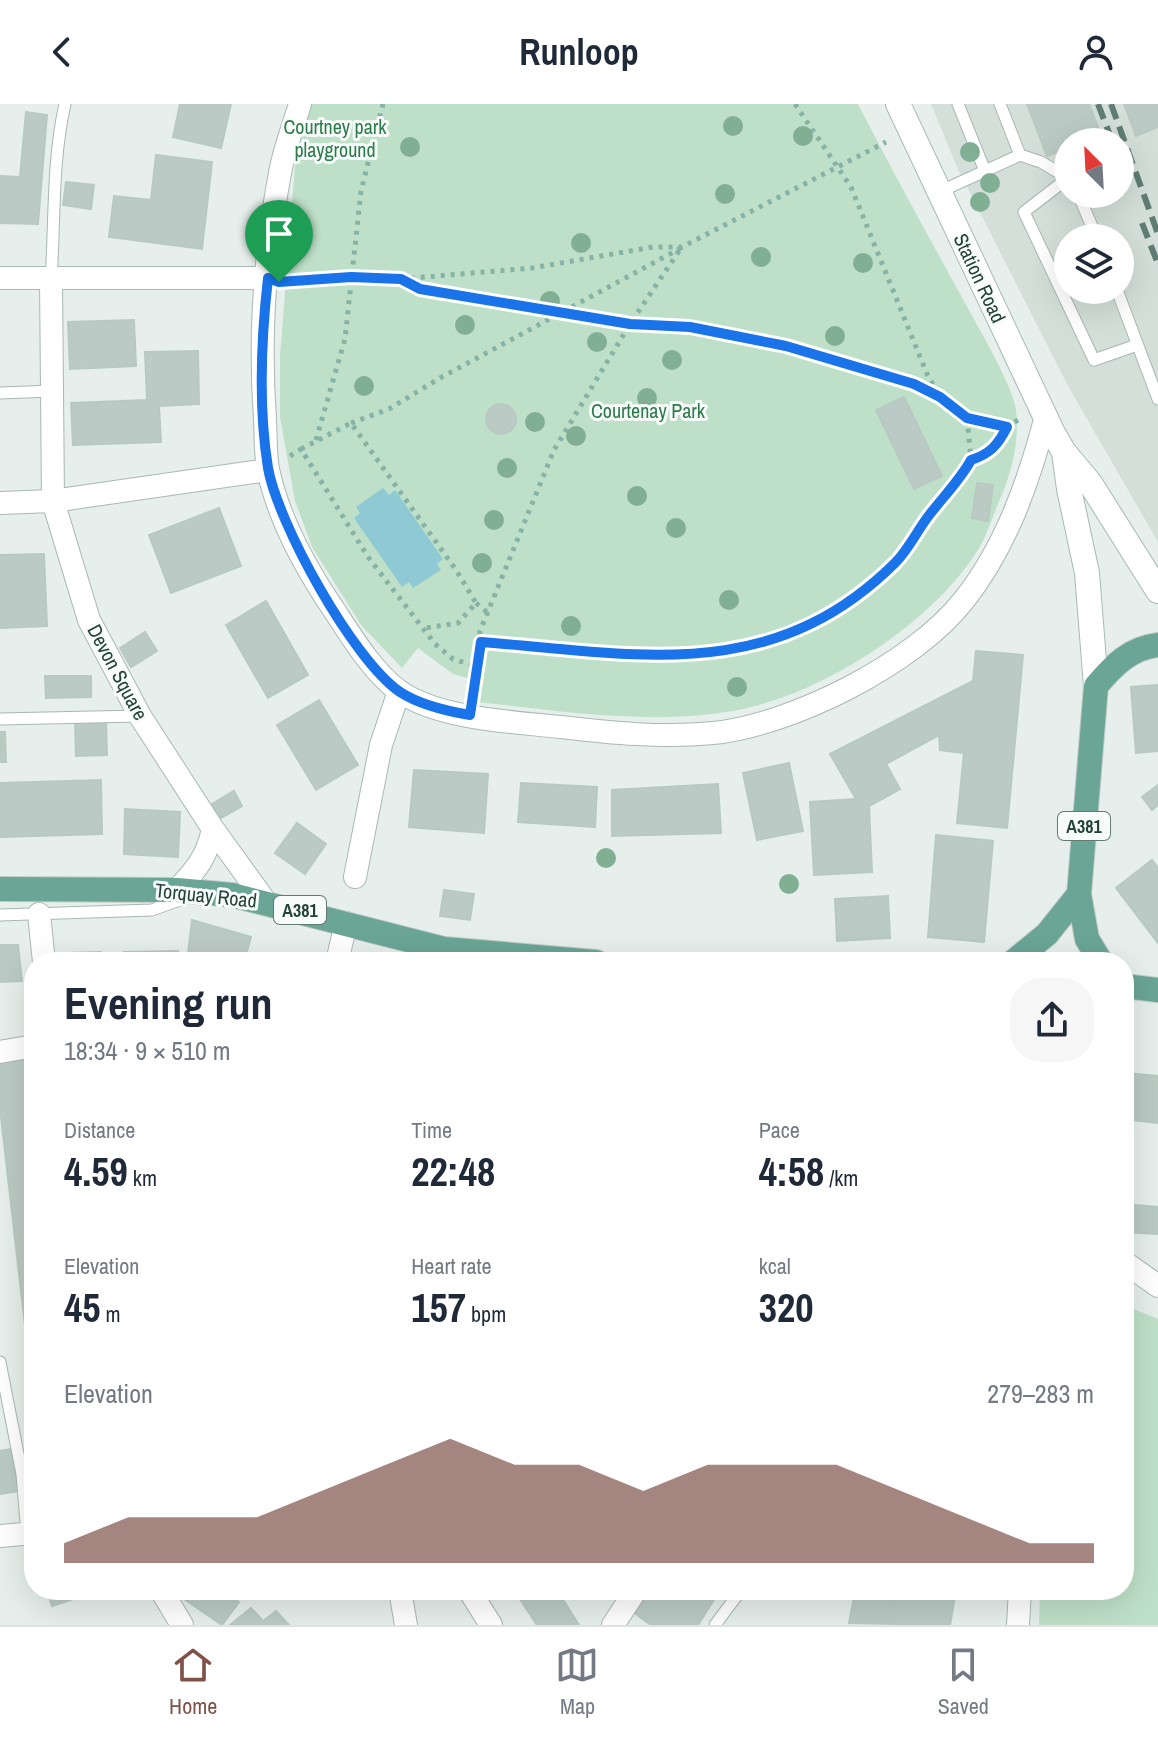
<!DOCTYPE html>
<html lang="en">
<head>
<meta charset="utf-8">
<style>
	body { margin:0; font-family:"Archivo Narrow",sans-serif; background:#f6f6f7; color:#1f2937; height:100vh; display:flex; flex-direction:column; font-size:30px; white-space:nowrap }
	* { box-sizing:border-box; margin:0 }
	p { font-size:26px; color:#747a83 }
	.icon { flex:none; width:44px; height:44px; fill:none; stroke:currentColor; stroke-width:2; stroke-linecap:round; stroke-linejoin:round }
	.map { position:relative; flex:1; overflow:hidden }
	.sheet { position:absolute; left:24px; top:848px; width:1110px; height:648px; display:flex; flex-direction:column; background:#fff; border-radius:32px; box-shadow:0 8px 32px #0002 }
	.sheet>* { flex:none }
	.needle { width:52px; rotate:336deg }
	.fabs { position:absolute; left:1054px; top:24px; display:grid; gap:16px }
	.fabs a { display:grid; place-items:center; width:80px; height:80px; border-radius:50%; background:#fff; box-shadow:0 8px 32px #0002; font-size:40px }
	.pin { position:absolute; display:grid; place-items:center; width:68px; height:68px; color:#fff; margin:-82px -34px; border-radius:50% 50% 50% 0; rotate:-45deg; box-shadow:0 0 8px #0007 }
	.pin .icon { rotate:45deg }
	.round { display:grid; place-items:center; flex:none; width:84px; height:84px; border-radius:32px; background:#f6f6f7 }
	.headline { display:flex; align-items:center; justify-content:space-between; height:136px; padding:0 40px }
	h1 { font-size:44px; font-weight:700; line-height:60px }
	.stats { display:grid; grid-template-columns:repeat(3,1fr); gap:12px; height:136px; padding:8px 40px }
	.stats div { display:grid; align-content:center }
	.stats b { font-size:40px; font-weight:700 }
	.stats small { font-size:22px; font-weight:400 }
	.stats p { font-size:22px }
	.chart { height:224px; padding:16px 40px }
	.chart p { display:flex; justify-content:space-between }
	.chart svg { width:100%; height:144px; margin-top:8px; fill:#7f5249; opacity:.7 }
	header { display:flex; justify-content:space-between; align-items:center; height:104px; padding:0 40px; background:#fff; font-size:36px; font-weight:700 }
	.dock { display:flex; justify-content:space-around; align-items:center; height:112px; border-top:2px solid #e0e1e3; background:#fff; font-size:22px; color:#747a83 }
	.dock a { display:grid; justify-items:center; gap:4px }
	.dock .on { color:#7f5249 }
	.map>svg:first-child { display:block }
	.built { fill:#d4dfda; fill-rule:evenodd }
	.green { fill:#bfe0c8 }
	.water { fill:#8ec9d4 }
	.building { fill:#bbcac4; stroke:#b8c9c2; stroke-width:2 }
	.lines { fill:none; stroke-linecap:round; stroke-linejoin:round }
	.lane-casing { stroke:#a8b8b2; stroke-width:13 }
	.street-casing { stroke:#a8b8b2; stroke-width:24 }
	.secondary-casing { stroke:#a4bbb3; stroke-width:26 }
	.primary-casing { stroke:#c2cac8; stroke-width:26 }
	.path { stroke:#86b3a5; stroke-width:5; stroke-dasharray:4 6; stroke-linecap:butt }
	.lane { stroke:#fff; stroke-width:11 }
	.street { stroke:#fff; stroke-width:22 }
	.secondary { stroke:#fff; stroke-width:24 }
	.primary { stroke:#6aa596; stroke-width:24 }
	.rail { stroke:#5f7d75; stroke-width:6; stroke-dasharray:16 8; stroke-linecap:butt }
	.tree { fill:#80af93 }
	.route-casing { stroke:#fff; stroke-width:16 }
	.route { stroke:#1a73e8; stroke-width:10 }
	.labels { text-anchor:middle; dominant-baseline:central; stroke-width:6; stroke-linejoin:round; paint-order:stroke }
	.shield { fill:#f7fbf9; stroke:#637a73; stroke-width:2 }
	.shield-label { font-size:18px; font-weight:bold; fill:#24423a }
	.park-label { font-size:20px; fill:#2d7a4b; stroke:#f7fbf9 }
	.street-label { font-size:20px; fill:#24423a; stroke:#f7fbf9 }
</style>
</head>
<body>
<header><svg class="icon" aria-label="back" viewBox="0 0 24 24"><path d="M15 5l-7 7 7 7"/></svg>Runloop<svg class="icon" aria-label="person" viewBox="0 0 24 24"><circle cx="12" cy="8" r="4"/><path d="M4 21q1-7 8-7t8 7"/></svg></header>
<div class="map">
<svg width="1158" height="1521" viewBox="0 0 1158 1521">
	<rect width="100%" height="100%" fill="#e6efeb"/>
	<path class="built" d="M931,0H1158V438L1068,282L957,63ZM1068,38H1120V90H1068ZM1068,134H1120V186H1068Z"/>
	<path class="green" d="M312,0H858C894,70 932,139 970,208C982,230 1013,283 1016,306C1020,338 1011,371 998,400C992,414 987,431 979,444C933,520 820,592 733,607C646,622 554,606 467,597L471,575L453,570L418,544L402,564L361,521L312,443L295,397L280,313V252L295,63Z
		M1124,1201L1158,1215V1521H1039L1040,1486H1124Z"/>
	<path class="water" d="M383,384L389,391L395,386L443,455L437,460L441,466L413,484L409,478L402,483L354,414L360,409L356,403Z"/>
	<path class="building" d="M180,0H231L221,44L173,33Z
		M1027,0H1089L1101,31L1084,38H1068V44L1047,52Z
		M1124,0H1158V23L1136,32Z
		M26,8L47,11L38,120L0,119V72L20,73Z
		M156,51L212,58L202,145L109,133L114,92L151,96Z
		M66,78L94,81L91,105L63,101Z
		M134,216L136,262L70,265L68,218Z
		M198,247L199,300L159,302L161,338L73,341L71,299L147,296L145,248Z
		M904,293L942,372L914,385L876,306Z
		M486 315a15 15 0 1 1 30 0a15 15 0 1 1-30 0Z
		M977,379L993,381L988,417L972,414Z
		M219,404L241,462L171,489L149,431Z
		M44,450L47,522L0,524V451Z
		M266,497L308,571L268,594L226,521Z
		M145,528L157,547L131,563L120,544Z
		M976,547L1023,551L1007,724L957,719L964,649L940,646L939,631L886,660L900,685L869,702L872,768L814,771L810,698L856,695L830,650L973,577Z
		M45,572H91V593L46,594Z
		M1158,581V647L1136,649L1131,583Z
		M319,596L358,661L316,686L277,621Z
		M106,618L107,651L76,652L75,619Z
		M0,628H5L6,658H0Z
		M789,659L803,727L757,736L743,669Z
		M414,666L488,670L484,729L409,723Z
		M101,676L102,730L0,733V679Z
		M521,679L597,683L595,723L518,718Z
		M718,680L721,729L612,732V686Z
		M1158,681V701L1152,706L1142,693Z
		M234,687L242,702L221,714L212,700Z
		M125,705L180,708L178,753L124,750Z
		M297,719L326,740L305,770L275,749Z
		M936,731L993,737L984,838L928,833Z
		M1152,756L1158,764V839L1116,784Z
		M444,786L474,790L470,816L440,812Z
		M888,792L890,834L837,837L835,795Z
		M192,816L251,833L244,858H219L188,849Z
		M0,841H18L22,877L0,878Z
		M178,847L179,858H124V848Z
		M101,848L102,858H68V849Z
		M264,849L300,858H262Z
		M32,953L34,969V1300L0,1004V956Z
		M1124,969L1158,972V1019L1124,1015Z
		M1124,1100L1158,1103V1130L1124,1128Z
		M11,1345L19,1387L0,1390V1347Z
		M47,1486H87L89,1490L52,1502Z
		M171,1486H222L239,1498L222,1521Z
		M514,1486H557L579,1521H537Z
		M648,1486H720L698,1521H651L633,1508Z
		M904,1486H956L950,1521L849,1519L855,1488L902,1496Z
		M251,1504L263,1517L276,1507L289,1521H230Z"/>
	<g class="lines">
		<defs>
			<path id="lane" d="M958,0L985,67
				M1000,0L1020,51
				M1068,74L1024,108L1094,256L1137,241
				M939,88L1020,51L1041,58L1068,74
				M1078,90L1097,134
				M51,176C55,117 52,57 65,0
				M1117,186L1158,295
				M0,289L53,287
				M0,615L139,612
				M0,811L152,806L188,793
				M0,1258L22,1370L27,1430
				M715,1521L741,1486"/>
			<path id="street" d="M300,0C293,23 284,46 280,69C265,149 259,234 265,315C266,331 265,349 268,365C278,414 308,468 336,509C353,535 374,569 399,587C438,615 514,618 561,623C611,629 662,634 713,629C792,621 914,560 964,496C1006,443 1029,377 1046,312
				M0,174H268
				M51,176L53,397L89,516L140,612L213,725L265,797
				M0,399L53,397L268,366
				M355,773L381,641L399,587
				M177,786C196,766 207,753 213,725
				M39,810L44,858
				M337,858L346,819
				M0,948L34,942
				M1124,1158L1158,1182
				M0,1432L34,1429
				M161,1486L182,1521
				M400,1486L406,1521
				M469,1486L491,1521
				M613,1521L636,1486
				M1018,1521L1020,1486"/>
			<path id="secondary" d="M898,0L1053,329L1064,348L1090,379L1158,487
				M1064,348L1069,385L1087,469L1096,582"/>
			<path id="primary" d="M0,785L177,786L232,791L444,845L596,858
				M1013,858L1047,830L1079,790
				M1101,858L1087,835L1079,790L1096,582C1113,562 1130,544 1158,541
				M1124,882L1158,886"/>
		</defs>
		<use href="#lane" class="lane-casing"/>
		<use href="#street" class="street-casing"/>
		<use href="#secondary" class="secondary-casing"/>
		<use href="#primary" class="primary-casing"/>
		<path class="path" d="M795,0L851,83L927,270L939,292
			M401,175L420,185L630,220L690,223L786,242L914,280L940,293L967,314L971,356L965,367C953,382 941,395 930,410C918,426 909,446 894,460C767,582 639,550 481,538
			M291,177L351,173L401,175L532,164L653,143H682L886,38
			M967,314L1007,323L1021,314
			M351,319L389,305L440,274L681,144
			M316,336L345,235L361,87L383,0
			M301,345L351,319L456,466L476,499L458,519L425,524
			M290,352L301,345L368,453L435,540L453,555L478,563
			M972,356C990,350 998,341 1007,323
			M476,499L488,509
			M473,590L480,527L554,346L630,220L681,144"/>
		<use href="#lane" class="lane"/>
		<use href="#street" class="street"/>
		<use href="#secondary" class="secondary"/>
		<use href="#primary" class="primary"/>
		<path class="rail" d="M1098,0L1111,34
			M1111,0L1158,130
			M1142,119L1158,160"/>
	</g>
	<g class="tree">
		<circle cx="733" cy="22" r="10"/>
		<circle cx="803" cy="32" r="10"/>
		<circle cx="410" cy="43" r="10"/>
		<circle cx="970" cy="48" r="10"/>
		<circle cx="990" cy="79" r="10"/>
		<circle cx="725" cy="90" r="10"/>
		<circle cx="980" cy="98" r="10"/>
		<circle cx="581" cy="139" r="10"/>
		<circle cx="761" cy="153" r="10"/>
		<circle cx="863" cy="159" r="10"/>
		<circle cx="550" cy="197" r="10"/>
		<circle cx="465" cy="221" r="10"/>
		<circle cx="835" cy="232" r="10"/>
		<circle cx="597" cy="238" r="10"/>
		<circle cx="672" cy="256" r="10"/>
		<circle cx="364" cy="282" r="10"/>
		<circle cx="647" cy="294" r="10"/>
		<circle cx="535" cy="318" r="10"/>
		<circle cx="576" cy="332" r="10"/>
		<circle cx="507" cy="364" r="10"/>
		<circle cx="637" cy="392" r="10"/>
		<circle cx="494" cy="416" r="10"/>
		<circle cx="676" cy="424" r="10"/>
		<circle cx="482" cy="459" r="10"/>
		<circle cx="729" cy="496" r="10"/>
		<circle cx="571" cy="522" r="10"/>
		<circle cx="737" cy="583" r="10"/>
		<circle cx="606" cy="754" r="10"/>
		<circle cx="789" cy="780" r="10"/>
	</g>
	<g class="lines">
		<defs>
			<path id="route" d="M351,173L401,175L420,185L630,220L690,223L786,242L914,280L940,293L967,314L1007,323C998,341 990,350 971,356C960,376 944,392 930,410C918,425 909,445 895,459C771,582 636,550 481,538L470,611C446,607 420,601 400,588C353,556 278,420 268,364C258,302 261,236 268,174L279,178Z"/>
		</defs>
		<use href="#route" class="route-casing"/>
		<use href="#route" class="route"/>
	</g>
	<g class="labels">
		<g class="shield">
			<rect x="1058" y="708" width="52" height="28" rx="6"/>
			<rect x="274" y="792" width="52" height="28" rx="6"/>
		</g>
		<g class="shield-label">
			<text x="1084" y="722">A381</text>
			<text x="300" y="806">A381</text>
		</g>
		<g class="park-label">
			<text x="335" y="22">Courtney park<tspan x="335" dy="23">playground</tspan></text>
			<text x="648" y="306">Courtenay Park</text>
		</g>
		<g class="street-label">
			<text transform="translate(980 174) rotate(65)">Station Road</text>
			<text transform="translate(118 568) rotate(62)">Devon Square</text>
			<text transform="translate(206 791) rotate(6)">Torquay Road</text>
		</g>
	</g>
</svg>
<div class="fabs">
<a><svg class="needle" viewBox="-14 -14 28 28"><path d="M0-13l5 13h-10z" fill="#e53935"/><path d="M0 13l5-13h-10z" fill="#747a83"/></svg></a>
<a><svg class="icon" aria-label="layers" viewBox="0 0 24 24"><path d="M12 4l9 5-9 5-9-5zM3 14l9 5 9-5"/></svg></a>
</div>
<div class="pin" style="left:279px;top:178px;background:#1e9e55"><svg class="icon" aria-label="arrive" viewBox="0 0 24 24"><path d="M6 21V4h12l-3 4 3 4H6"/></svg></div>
<section class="sheet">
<div class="headline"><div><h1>Evening run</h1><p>18:34 · 9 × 510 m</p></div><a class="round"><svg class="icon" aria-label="share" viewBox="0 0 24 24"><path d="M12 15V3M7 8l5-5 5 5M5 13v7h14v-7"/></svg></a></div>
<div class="stats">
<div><p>Distance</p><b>4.59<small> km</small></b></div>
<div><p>Time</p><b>22:48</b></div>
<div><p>Pace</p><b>4:58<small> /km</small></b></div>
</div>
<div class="stats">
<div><p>Elevation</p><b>45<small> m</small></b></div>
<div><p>Heart rate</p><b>157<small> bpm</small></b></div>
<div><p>kcal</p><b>320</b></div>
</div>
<div class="chart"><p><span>Elevation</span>279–283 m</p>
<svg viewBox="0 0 160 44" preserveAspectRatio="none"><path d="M0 44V38L10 30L20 30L30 30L40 22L50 14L60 6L70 14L80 14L90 22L100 14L110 14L120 14L130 22L140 30L150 38L160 38V44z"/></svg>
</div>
</section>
</div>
<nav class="dock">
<a class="on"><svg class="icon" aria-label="home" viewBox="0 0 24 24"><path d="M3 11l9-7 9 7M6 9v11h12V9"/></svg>Home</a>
<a><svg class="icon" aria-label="map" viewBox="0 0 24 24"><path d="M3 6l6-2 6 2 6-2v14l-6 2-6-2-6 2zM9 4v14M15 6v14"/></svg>Map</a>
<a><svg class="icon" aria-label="saved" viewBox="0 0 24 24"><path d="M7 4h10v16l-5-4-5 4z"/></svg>Saved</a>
</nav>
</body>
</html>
